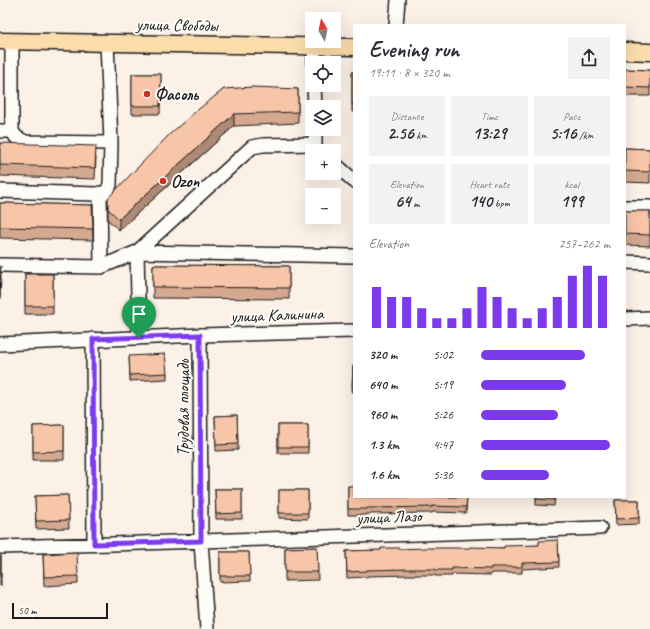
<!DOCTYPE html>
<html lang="en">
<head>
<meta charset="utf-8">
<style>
	body { margin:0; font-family:Caveat,sans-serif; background:#f2f2f3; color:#2b2b33; height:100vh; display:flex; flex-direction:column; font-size:15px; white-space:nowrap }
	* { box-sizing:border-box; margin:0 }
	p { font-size:13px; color:#7c7c81 }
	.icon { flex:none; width:22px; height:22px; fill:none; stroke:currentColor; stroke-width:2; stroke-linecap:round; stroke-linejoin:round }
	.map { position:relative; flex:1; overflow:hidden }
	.panel { position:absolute; left:353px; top:24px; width:273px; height:474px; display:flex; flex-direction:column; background:#fff; border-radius:0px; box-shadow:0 4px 16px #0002 }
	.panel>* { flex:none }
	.needle { width:26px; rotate:351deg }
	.buttons { position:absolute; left:305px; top:12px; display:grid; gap:8px }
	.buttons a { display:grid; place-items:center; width:36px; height:36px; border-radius:0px; background:#fff; box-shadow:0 4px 16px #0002; font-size:20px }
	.scale { position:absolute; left:12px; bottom:10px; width:96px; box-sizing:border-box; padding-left:4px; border:2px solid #1c1c1c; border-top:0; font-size:11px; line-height:14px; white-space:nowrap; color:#1c1c1c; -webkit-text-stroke:3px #fdfcf7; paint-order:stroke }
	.pin { position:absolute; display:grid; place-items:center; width:34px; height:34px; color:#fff; margin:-41px -17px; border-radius:50% 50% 50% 0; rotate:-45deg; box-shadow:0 0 4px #0007 }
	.pin .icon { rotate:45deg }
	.round { display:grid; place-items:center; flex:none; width:42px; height:42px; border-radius:0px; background:#f2f2f3 }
	.head { display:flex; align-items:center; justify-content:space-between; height:68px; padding:0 16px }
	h1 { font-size:22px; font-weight:700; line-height:30px }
	.stats { display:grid; grid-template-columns:repeat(3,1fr); gap:6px; height:68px; padding:4px 16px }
	.stats div { display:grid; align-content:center; border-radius:0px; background:#f2f2f3; text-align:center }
	.stats b { font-size:17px; font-weight:700 }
	.stats small { font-size:11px; font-weight:400 }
	.stats p { font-size:11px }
	.chart { height:112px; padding:8px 16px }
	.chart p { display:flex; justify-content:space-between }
	.chart svg { width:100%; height:72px; margin-top:4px; stroke:#7c3aed; stroke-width:6 }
	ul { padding:0 16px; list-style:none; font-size:13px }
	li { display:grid; grid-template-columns:64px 48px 1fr; align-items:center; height:30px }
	li i { height:10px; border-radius:5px; background:#7c3aed }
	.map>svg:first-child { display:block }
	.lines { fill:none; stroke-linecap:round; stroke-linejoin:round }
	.minor-casing { stroke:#1c1c1c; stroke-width:16 }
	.major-casing { stroke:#1c1c1c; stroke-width:19 }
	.minor { stroke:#fdfcf7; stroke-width:13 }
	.major { stroke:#faddab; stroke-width:16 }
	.wall { fill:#d4a990; stroke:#1c1c1c }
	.shaded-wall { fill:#ad8a75; stroke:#1c1c1c }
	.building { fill:#f7c5a7; stroke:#1c1c1c }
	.route-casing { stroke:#fff; stroke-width:8 }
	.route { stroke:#7c3aed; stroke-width:5 }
	.poi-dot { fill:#c8321e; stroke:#fdfcf7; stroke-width:1.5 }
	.labels { text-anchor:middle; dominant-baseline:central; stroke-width:4; stroke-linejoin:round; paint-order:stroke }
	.street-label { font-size:17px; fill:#1c1c1c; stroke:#fdfcf7 }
	.poi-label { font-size:17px; font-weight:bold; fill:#1c1c1c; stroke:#fdfcf7; text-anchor:start }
</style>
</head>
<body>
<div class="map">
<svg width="650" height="629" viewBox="0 0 650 629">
	<rect width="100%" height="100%" fill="#fcf1e7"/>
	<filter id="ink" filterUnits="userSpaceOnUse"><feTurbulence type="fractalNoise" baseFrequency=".025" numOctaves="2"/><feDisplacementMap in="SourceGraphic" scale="8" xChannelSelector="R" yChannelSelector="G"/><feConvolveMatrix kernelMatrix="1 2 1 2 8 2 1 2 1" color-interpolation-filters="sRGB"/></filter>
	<g filter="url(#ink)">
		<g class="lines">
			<defs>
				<path id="minor" d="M396,25L398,0
					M314,46V63
					M314,85L315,107
					M0,131H12V41
					M12,131L16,137L25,142L111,143L107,42
					M334,163L354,181
					M0,191L96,194L106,193L110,185L111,143
					M625,207H650
					M625,262L650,263
					M0,265L101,267L100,193
					M101,267L137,252L354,256
					M625,319L650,318
					M200,335L201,541L207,629
					M139,338L137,252L252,147L263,145L315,144V129
					M93,339L94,544
					M0,344L200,335L354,331
					M0,547L112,544L600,528"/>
				<path id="major" d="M0,41L354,47
					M625,51L650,52"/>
			</defs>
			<use href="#minor" class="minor-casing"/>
			<use href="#major" class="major-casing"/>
			<use href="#minor" class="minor"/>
			<use href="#major" class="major"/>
		</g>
		<path class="wall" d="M625,69L650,70V96H625Z
			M352,72H354V112H352Z
			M132,74H161L160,114H132Z
			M224,89H298V123L234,126L119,230L108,220V198Z
			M0,143L96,157L95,179L0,176Z
			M625,148L650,149V183L625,182Z
			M0,203L92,205L93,240L0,238Z
			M625,211H650V246L625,245Z
			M153,265L289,266V299L153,298Z
			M0,266L1,277L0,300Z
			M25,274H53V314H25Z
			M129,356L167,373V379L130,381Z
			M353,366H354V392H352Z
			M237,415L238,450L216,451L215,416Z
			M64,425V460H33V426Z
			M278,425H308V453H278Z
			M348,486L467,497L466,513L432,512V513L367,514V515H348Z
			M215,489H242V519H216Z
			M279,490H308V519L279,518Z
			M68,495L69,528L36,529L35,496Z
			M536,497H555L554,506L536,505Z
			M615,500H639V524L616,525Z
			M558,540L559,567L522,569V573H491V575L452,574V576H435V575H411L367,576V577L347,578L346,551L504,548L539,545Z
			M317,547L318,580L285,581V548Z
			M220,552H249L250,581L220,582Z
			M43,554L78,576V584L44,586Z
			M0,556H1V586H0Z"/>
		<path class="shaded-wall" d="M234,114V126L119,230V219Z"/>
		<path class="building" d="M625,69L650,70V88L625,87Z
			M352,72H354V104H352Z
			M132,74H161L160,106H132Z
			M253,87L298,89V112L234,114L119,219L108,209V198L170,134L195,112L224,89Z
			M0,143L96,146L95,168L0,165Z
			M625,148L650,149V172L625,171Z
			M0,203L92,205L93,229L0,227Z
			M625,211H650V235L625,234Z
			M153,265L289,266V288L153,287Z
			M0,266H1L0,289Z
			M25,274H53V306H25Z
			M165,354L167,373L130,375L129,356Z
			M353,366H354V386H352Z
			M237,415L238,444L216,445L215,416Z
			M64,425V451L33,452V426Z
			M278,425H308V447H278Z
			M348,486H354V497H467L466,507L432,506V507L367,508V509H348Z
			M215,489H242V513L216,514Z
			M279,490H308V513H279Z
			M68,495L69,520L36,521L35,496Z
			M536,497H555L554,500L536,499Z
			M615,500H639V518L616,519Z
			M558,540L559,562L522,563V567H491V569L452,568V570H435V569H411L367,570V571L347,572L346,551L381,550V548H399V549L426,548H470V547L504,548V546L539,545V541Z
			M317,547L318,572H285V548Z
			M77,552L78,576L44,577L43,554Z
			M220,552H249L250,576H220Z
			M0,556H1V577H0Z"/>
	</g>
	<g class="lines" filter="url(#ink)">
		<defs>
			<path id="route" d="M200,335L201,541L94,544L93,339Z"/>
		</defs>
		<use href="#route" class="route-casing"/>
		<use href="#route" class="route"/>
	</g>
	<g class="poi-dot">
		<circle cx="147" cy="94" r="4"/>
		<circle cx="163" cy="181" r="4"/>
	</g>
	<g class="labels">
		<g class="street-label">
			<text transform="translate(177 25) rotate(1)">улица Свободы</text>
			<text transform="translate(277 315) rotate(-2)">улица Калинина</text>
			<text transform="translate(183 408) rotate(-90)">Трудовая площадь</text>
			<text transform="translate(389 517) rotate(-2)">улица Лазо</text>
		</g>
		<g class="poi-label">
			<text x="155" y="94">Фасоль</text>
			<text x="171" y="181">Ozon</text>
		</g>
	</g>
</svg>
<div class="buttons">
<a><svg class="needle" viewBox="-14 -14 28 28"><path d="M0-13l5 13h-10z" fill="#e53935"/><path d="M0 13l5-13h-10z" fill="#7c7c81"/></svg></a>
<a><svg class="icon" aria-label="locate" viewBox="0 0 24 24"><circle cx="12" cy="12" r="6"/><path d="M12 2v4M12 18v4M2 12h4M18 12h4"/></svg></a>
<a><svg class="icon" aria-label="layers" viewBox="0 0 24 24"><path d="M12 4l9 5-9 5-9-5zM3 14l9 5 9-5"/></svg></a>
<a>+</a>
<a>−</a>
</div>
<div class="scale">50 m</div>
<div class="pin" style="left:139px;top:338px;background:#1e9e55"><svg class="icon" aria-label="arrive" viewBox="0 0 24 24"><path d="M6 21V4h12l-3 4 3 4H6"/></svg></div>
<section class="panel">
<div class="head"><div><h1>Evening run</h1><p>19:11 · 8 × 320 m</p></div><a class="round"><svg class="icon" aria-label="share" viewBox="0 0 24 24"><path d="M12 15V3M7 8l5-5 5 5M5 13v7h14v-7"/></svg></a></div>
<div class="stats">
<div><p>Distance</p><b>2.56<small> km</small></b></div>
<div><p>Time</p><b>13:29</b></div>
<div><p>Pace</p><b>5:16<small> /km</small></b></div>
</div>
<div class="stats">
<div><p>Elevation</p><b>64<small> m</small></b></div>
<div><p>Heart rate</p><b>140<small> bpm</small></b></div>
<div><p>kcal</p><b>199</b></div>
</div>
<div class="chart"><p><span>Elevation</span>257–262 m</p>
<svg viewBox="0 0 160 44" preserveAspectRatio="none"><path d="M5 44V19M15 44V25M25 44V25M35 44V32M45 44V38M55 44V38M65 44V32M75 44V19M85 44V25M95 44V32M105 44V38M115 44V32M125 44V25M135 44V12M145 44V6M155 44V12"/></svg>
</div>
<ul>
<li><b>320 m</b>5:02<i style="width:81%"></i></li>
<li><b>640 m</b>5:19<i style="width:66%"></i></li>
<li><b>960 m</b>5:26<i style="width:60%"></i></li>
<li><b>1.3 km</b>4:47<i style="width:100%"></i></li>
<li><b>1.6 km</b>5:36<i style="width:53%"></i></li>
</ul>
</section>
</div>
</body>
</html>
